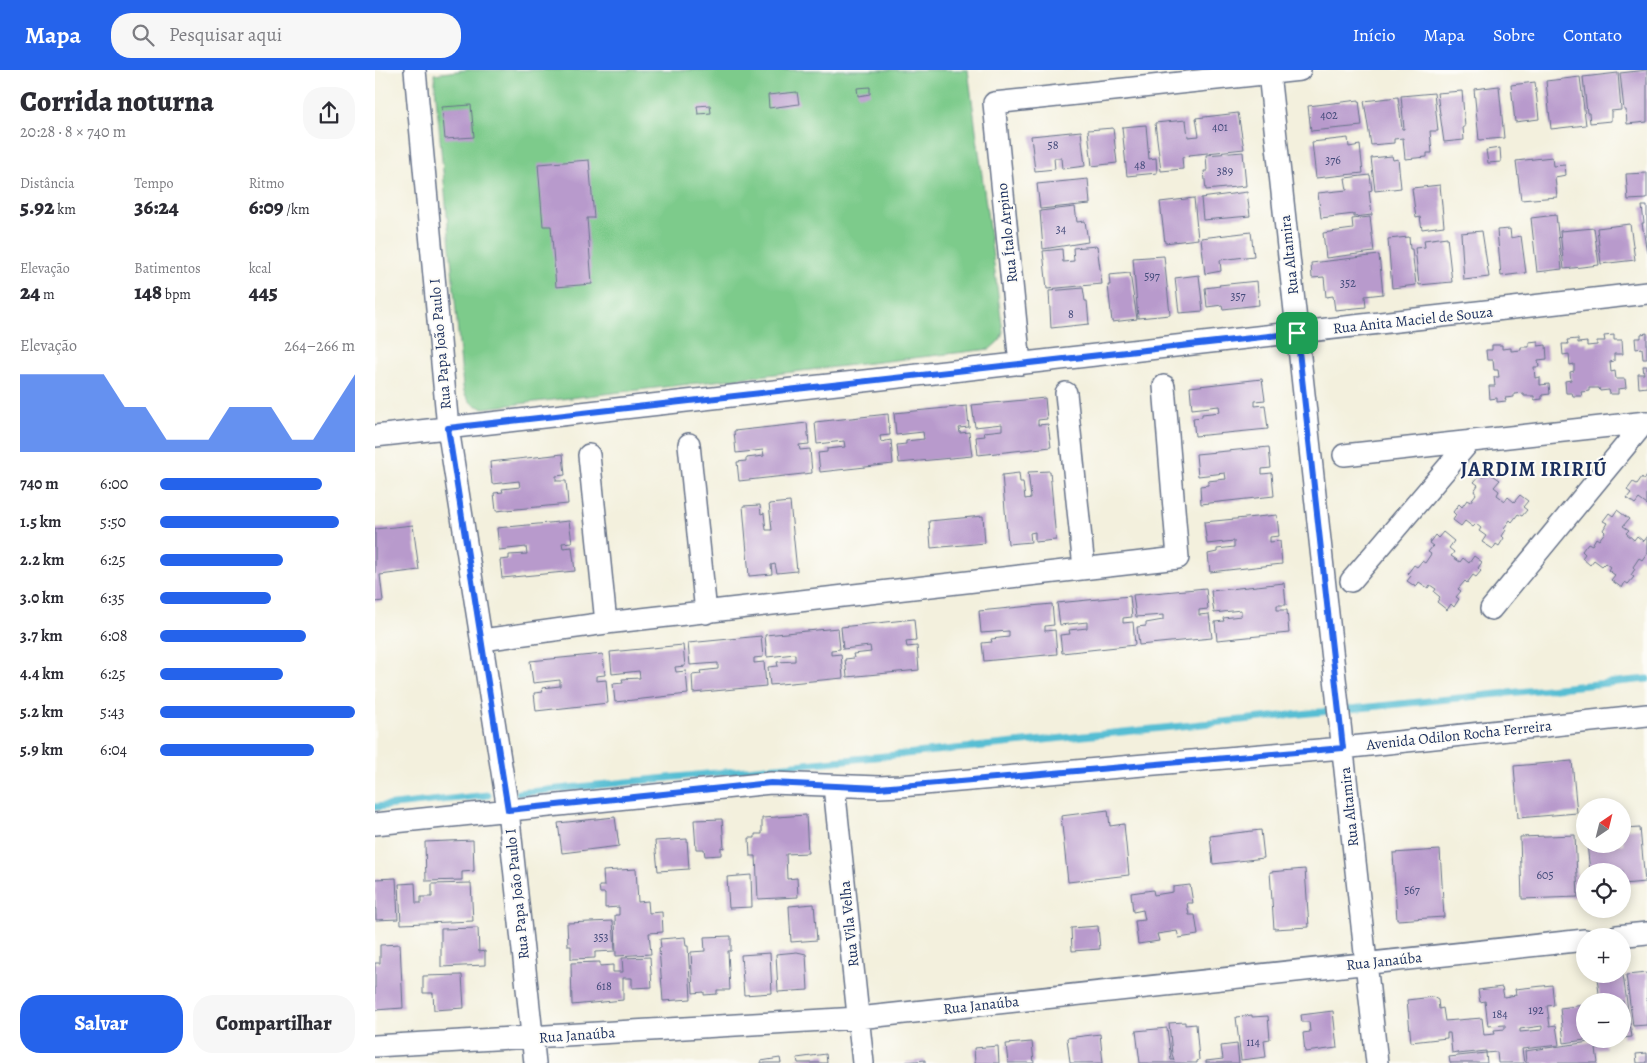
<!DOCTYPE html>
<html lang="pt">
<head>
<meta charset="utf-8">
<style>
	body { margin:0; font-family:Alegreya,serif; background:#f7f7f7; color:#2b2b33; height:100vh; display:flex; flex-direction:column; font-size:19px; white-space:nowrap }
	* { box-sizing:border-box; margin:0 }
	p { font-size:16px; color:#7c7c81 }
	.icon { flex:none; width:28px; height:28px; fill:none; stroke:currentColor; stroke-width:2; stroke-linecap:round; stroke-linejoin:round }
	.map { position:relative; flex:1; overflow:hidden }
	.details { display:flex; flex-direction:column; background:#fff; width:375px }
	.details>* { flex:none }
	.needle { width:32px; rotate:35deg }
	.fabs { position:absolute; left:1201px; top:728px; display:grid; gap:10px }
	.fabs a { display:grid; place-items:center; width:55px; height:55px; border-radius:50%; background:#fff; box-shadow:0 2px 12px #0003; font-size:25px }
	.pin { position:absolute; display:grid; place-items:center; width:42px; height:42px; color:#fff; margin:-21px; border-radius:10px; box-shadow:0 2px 8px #0006 }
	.round { display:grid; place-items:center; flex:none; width:52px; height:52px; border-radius:20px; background:#f7f7f7 }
	.summary { display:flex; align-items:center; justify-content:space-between; height:85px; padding:0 20px }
	h1 { font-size:28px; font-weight:800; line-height:38px }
	.figures { display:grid; grid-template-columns:repeat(3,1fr); gap:8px; height:85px; padding:5px 20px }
	.figures div { display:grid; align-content:center }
	.figures b { font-size:21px; font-weight:800 }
	.figures small { font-size:14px; font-weight:400 }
	.figures p { font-size:14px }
	.chart { height:140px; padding:10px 20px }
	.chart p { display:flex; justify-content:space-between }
	.chart svg { width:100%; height:90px; margin-top:5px; fill:#2563eb; opacity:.7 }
	.primary-button { display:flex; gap:10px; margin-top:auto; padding:10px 20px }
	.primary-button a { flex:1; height:58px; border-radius:20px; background:#2563eb; color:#fff; font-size:20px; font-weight:800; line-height:58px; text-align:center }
	.primary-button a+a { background:#f7f7f7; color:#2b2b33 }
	ul { padding:0 20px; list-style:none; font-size:16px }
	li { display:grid; grid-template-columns:80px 60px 1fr; align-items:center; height:38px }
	li i { height:12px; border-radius:6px; background:#2563eb }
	header { display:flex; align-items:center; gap:30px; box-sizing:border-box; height:70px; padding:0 25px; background:#2563eb; color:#fff }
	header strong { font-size:24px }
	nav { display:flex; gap:28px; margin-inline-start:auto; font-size:18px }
	.search { width:350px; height:45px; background:#f7f7f7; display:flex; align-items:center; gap:12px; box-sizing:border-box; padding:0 18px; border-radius:20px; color:#7c7c81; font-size:19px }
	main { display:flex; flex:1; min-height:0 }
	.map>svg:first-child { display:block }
	.green { fill:#7dcb8b; stroke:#4c7d74 }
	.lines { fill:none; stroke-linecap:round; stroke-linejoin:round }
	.stream { stroke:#56bed3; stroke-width:7 }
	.building { fill:#b89acc; fill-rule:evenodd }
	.minor-casing { stroke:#67738a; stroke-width:24 }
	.minor { stroke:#fff; stroke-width:21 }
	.route-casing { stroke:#fff; stroke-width:10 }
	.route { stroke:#2563eb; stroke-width:6 }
	.labels { text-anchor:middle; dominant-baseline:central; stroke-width:4; stroke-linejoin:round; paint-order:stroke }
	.number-label { font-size:12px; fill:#424a7a }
	.street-label { font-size:15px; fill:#1b2f5e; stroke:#fdfcf7 }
	.district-label { font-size:20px; font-weight:bold; letter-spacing:1px; fill:#1b2f5e; stroke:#fdfcf7 }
</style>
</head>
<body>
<header>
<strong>Mapa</strong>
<div class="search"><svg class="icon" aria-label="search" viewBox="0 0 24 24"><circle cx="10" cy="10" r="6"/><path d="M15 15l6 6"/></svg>Pesquisar aqui</div>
<nav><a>Início</a><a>Mapa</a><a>Sobre</a><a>Contato</a></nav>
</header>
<main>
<section class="details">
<div class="summary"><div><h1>Corrida noturna</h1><p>20:28 · 8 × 740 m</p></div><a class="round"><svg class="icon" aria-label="share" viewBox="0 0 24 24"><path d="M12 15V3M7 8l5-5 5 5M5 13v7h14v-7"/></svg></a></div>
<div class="figures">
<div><p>Distância</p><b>5.92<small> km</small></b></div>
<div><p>Tempo</p><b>36:24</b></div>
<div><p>Ritmo</p><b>6:09<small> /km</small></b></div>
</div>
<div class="figures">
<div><p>Elevação</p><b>24<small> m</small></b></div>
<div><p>Batimentos</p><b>148<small> bpm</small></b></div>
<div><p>kcal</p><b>445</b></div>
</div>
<div class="chart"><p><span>Elevação</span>264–266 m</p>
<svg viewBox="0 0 160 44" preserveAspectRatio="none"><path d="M0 44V6L10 6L20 6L30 6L40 6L50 22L60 22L70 38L80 38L90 38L100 22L110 22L120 22L130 38L140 38L150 22L160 6V44z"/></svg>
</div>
<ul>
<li><b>740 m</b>6:00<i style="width:83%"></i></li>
<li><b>1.5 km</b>5:50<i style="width:92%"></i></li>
<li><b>2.2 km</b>6:25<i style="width:63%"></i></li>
<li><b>3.0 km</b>6:35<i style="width:57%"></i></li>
<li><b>3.7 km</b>6:08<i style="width:75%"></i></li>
<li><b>4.4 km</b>6:25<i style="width:63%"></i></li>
<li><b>5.2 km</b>5:43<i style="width:100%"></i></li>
<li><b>5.9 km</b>6:04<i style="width:79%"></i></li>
</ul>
<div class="primary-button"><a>Salvar</a><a>Compartilhar</a></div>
</section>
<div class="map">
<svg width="1272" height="993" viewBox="0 0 1272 993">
	<rect width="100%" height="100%" fill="#fdfcf7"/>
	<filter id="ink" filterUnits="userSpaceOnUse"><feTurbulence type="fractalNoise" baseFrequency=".02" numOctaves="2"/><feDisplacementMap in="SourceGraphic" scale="10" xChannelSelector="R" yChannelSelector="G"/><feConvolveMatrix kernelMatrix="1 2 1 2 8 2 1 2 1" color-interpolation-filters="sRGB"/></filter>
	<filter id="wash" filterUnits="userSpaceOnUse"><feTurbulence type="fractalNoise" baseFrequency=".0096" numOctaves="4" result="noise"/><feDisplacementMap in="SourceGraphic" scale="20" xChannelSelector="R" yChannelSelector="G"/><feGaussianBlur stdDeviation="1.12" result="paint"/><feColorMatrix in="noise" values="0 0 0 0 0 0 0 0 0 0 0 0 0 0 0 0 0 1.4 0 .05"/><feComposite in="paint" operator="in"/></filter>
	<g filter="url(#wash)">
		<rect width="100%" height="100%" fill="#f3f0dd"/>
		<path class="green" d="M91,0H593L628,262L625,270L615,279L109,338C97,336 90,329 88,317L59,4Z"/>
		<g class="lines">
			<path class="stream" d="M144,723L1272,609
				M0,737L113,725"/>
		</g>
		<g id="blocks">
			<path class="building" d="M1272,0V52L1252,54L1251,40H1249L1245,3Z
				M1243,3L1246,40L1236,41V51L1215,53L1214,43H1212L1208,7Z
				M1205,7L1211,55L1176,59L1171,11Z
				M1160,12L1164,49L1140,52L1136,15Z
				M1124,16L1129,68L1104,70L1099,19Z
				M495,17V24L483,26L482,18Z
				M1087,21L1090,57H1088L1089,70L1069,72L1062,23Z
				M422,22L424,34L394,38L393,25Z
				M1059,23L1063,61H1055L1057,83H1052V87L1030,89L1028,68L1019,69V73L996,75L989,31L1023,27L1027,59H1029L1026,26Z
				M984,30L987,56L936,61L933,36Z
				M96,35L99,67L70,69L67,37Z
				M335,35L336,43L323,44L322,36Z
				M863,43L869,79L814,85L815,86L807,87L808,99L786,101L780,53L811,50L813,67L824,66L821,48Z
				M771,55L774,89L781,88L782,103L752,106L747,57Z
				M738,58L742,93L717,96L713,60Z
				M706,61L710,96L687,99L686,88H679L680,99L660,101L656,66Z
				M973,68L974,77L985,75L988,103L941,108L937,72Z
				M1125,78L1126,92L1113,93L1111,80Z
				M868,82L871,116L831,120L829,101H832L831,85Z
				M1017,86L1018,90L1023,89L1026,118L1000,121L996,88Z
				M1177,87L1178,96L1190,95L1191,105L1180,107L1182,127L1146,130L1141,91Z
				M214,90L219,148H212L217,214L181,217L176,156H168L163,94Z
				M1272,103V129L1253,130L1251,104Z
				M995,105L997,120L994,121L997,145L979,147V144L946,148L943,123L972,120L970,108Z
				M713,109L715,134L665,139L662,114Z
				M1065,115L1069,156L1047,159L1045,147L1041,148L1037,118Z
				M872,122L875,146L828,150L826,128Z
				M819,128L823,169L790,173L785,132Z
				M1267,136H1272V183L1267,153H1269Z
				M700,137L702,152L710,151L713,172L668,179L665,141Z
				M1181,145L1187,199L1162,202L1156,148Z
				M995,147L999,182L951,188L948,163L978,159L977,149Z
				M1255,154L1260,190L1226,194L1222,158Z
				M1219,158L1224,195L1189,199L1185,161Z
				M1135,159L1136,168L1146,166L1151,203L1126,206L1122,160Z
				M1107,161L1114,207L1089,210L1086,163Z
				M876,162L879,186L845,190L846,201L830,204L826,168Z
				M1034,167L1035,179H1037L1041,215L1017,218L1013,169Z
				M1072,167L1077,212L1044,215L1040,178L1050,177L1049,170Z
				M722,176L727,214L672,219L668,181L687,179L688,192L699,191L698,178Z
				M1004,185L1008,224L990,226L991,237L960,240L958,226L951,227L949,207L937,208L936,193Z
				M789,186L795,245L763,248L758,188Z
				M755,203L762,249L737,252L733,215H735L734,205Z
				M824,205L828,241L804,243L800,208Z
				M882,211L884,235L848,239L847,235L832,237L830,218L845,216L844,215Z
				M708,218L710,231H712L714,254L676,258L674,221Z
				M1272,263V289H1268L1267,278L1261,279L1260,268H1266V264Z
				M1239,265V270H1247L1248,284H1239V291L1235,292L1236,302L1240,301L1241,309H1250L1251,318L1243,319V324H1235L1234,320L1225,321L1224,318H1214V321L1206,322L1207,326H1198L1197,323H1191L1190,311L1196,310L1195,302L1199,301V294L1195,295L1194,284L1188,285L1187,274H1193L1192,270L1203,269V273L1212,272V276L1222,275V271H1230L1229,266Z
				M1163,271V276L1171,275L1172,289L1163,290L1164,297H1159L1160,308L1165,307V315L1174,314L1175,324L1167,325V329L1159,330V326H1149L1148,323L1139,324V327L1130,328L1131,331L1122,332V328L1115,329L1114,316H1120L1119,307H1124L1123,300H1119L1118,290H1112L1111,280H1117V275H1127V279L1136,278V281L1146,280V277H1154V272Z
				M1268,296H1272V317L1264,318L1263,304H1269Z
				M887,309L890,330L880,331V336L890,335L893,359L820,366L818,348L827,347V344L845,342L844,336L817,339L815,317Z
				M670,328L672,349L663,350V355L673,354L676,377L603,385L601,367L610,366L609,362L627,360V354L600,357L597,335Z
				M592,336L594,357L584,358L585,363L594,362L597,386L524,393L522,375L531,374V371L549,369L548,362L521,365L519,343Z
				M513,344L515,365L505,366L506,372L516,370L518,394L445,402L443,383L452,382V379L470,377L469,371L442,374L440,352Z
				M432,353L434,374L424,375L425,380L435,379L437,403L364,411L362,392L371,391V388L389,386L388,380L361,383L359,361Z
				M894,377L896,398L887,399V404L897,403L899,426L826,434L825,416L833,415V411L851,409L850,403L823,406L821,384Z
				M188,384L190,405L181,406V411H191L193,434L121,441L119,423L128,422L127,419L145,417L144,411L117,414L115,392Z
				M675,401L681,470L660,472V462L655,463L656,472L633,474L627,405L644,403L645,412H648L650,429L656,428L653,402Z
				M1113,402L1125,410L1119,417L1124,421L1122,425L1130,431L1133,427L1139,432L1145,425L1153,431L1148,437L1152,440L1147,446L1143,444L1137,452L1135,450L1129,458L1131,460L1127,466L1129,468L1124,476L1121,474L1118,479L1107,472L1111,466L1104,461L1106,458L1101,454L1098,457L1090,451L1086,456L1078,450L1081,445L1078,442L1084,434L1087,437L1092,430L1095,432L1101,424L1099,421L1103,415L1099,412L1105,405L1109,407Z
				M1272,406V435L1264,429L1260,434L1252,428L1256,423L1252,420L1258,412L1262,414L1267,407L1269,410Z
				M415,432L422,501L402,503L400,494L396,495L397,504L374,506L368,436L385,435L386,444L389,443L391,460H397L394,434Z
				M1242,440L1254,449L1248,456L1254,460L1251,463L1259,470L1262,466L1268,471L1272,466V483L1267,490L1264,488L1258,497L1260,499L1256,505L1259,507L1253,514L1250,512L1247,518L1236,510L1240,505L1233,500L1235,497L1230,493L1227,496L1219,490L1215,495L1207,488L1210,484L1207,481L1213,473L1217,475L1221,468L1224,470L1230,462L1228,460L1232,453L1228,451L1234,443L1238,446Z
				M902,445L904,466L895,467V472L905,471L907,494L835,502L833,484L842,482V479L859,477V471L832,474L829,452Z
				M608,446L610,473L556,478L554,451Z
				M194,451L197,472L187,473L188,478L197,477L200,501L127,508L125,490L134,489V485L152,484L151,477L124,480L122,458Z
				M38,455L44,500L5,505L8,531L0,532V459Z
				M1068,462L1079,471L1074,478L1079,482L1076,486L1085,492L1088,488L1094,493L1099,486L1107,492L1103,498L1106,501L1101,507L1098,505L1092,513L1090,511L1083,519L1086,521L1081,527L1084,529L1079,537L1076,534L1072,540L1062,532L1065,527L1059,522L1061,519L1055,515L1053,518L1044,512L1041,517L1032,511L1036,506L1033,503L1039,495L1042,497L1047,491L1050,493L1056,484L1053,482L1058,476L1054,473L1060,465L1063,468Z
				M909,513L911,535H902V540H912L914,563L842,570L840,552L849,551L848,548L866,546V540L839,543L836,521Z
				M831,518L833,539L824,540V545L834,544L837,568L764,575L762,557L771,556V553L788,550V545L761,547L758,525Z
				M755,526L757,547L748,548V553L758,552L760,575L687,583L685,565L695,564L694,560L712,558V552L685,555L682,533Z
				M677,534L679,555L670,556V561L680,560L682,584L609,591L607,573L617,572L616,569L634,567V561L606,563L604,541Z
				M539,549L541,571L531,572L532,577L542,576L544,600L472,607L470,589L479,588L478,584L496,582L495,576L468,579L466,557Z
				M463,558L465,579L456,580V585L466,584L468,608L395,615L393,597L403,596L402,592L420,591V584L392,587L390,565Z
				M386,566L388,587L379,588V593L389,592L391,616L318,623L317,605L326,604L325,601L343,599V593L315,595L313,573Z
				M308,575L310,596L300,597L301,602L311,601L313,624L240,632L238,614L248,613L247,609L265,608L264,601L237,604L235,582Z
				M228,584L230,605L221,606V611L231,610L233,633L161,641L159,623L168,622L167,618L185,616V610L158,613L155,591Z
				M1197,691L1202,743L1143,748L1139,696Z
				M733,740L735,756L749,754L754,805L693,812L686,746Z
				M431,745L433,783L411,784L412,809L422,808L423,827L383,829L381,786H375L374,768H380V764H387V748Z
				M240,747L244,776L187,783L183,753Z
				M347,749L349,778L346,777V785L330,786L329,779H321L319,750Z
				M1265,758L1270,812L1248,814V801H1215L1212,774H1248V759Z
				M886,760L889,788L838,794L835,766Z
				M1200,765L1203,827L1147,829L1145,767Z
				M312,769L314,799L283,801L280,771Z
				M98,770L99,801L87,802V810L51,811L50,772Z
				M1065,780L1069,847L1022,850L1018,783Z
				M261,799L263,832L273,831L274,843L287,842L288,862L274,863L276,884L241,886L240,845H244V837L230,838V823H225L224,816H229L228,801Z
				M930,799L934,857L899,859L895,802Z
				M376,805L377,837L354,838L352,807Z
				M21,808L23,849L1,850L0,809Z
				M40,813L41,833H46V827H57V814L96,813L98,851L26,854L24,814Z
				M815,815L818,833H812L814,845H820L823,865L804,868L802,861L782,864L784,871L763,874L760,851L770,850L768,840L758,842L756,823L778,820L779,825L798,822V817Z
				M439,834L442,870L416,872L414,836Z
				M238,851L240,881L220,882V888L196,889V876H193L192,853Z
				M723,856L725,879L697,881L696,858Z
				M103,858L104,882L110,881V895L66,897V859Z
				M356,866V881H353L355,920H342V924L329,925V922L318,923L316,882L330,881L329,867Z
				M310,867L311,876H313L316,929L288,931L284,878H286L285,869Z
				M25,874L28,938L0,940V893H5V875Z
				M422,882L431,884L433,920L403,922L401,884Z
				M395,883L397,923L369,925L366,885Z
				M275,887L277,917L257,918V908H248V930L197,935L196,893L225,892V896L238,895V902H248L247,888Z
				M1272,903V955L1258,956L1251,905Z
				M87,905L89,938L59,940L58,923H48V906Z
				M1248,905L1257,967L1248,968V931H1225L1222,908Z
				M1177,915L1179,935L1172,936L1175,956L1181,955L1184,975L1147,979L1149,993H1123L1122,982L1111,983V981L1083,984L1082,982L1077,983L1075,963H1072V968L1036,972L1032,930L1058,927L1063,930L1064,939L1068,938L1070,951L1107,948L1109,965L1120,964L1119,960L1130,959V955L1113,956L1110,931L1105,932L1103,920L1127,917L1129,927L1141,925L1140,919ZM1167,956V960L1145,962V959Z
				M1210,935V970L1189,973L1185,938Z
				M958,941L962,978L930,982L928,963L935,962L934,952H927L926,945Z
				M877,945V947L893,946L895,969L889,970L891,987L866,990L861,947Z
				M810,952V955L821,954L824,990L822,991V993H765L761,961L792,958L796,990H799L797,984L794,953Z
				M725,964L728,993H695L692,968Z
				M1229,970L1231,978L1221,979L1223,993H1151L1150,981Z
				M657,972L659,993H633L631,974Z
				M862,974L864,993H831V991L848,989L846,976Z
				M623,976L624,993H600L599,978Z
				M1111,983L1112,993H1075L1074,987Z
				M1272,983V993H1262L1261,984Z
				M451,984L452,993H423L422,988Z
				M405,988L406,993H386V991Z
				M550,990V993H531V992Z"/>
		</g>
	</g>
	<g filter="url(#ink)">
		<use href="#blocks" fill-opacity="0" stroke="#67738a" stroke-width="1"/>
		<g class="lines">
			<defs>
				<path id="minor" d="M40,0L73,358L133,740L160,993
					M894,3L1002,993
					M645,294L619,33L925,0
					M691,323L709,498
					M0,366L1272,223
					M314,374L331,543
					M214,385L231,553
					M969,385L1272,352
					M976,511L1095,371
					M1116,539L1270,352
					M107,570L231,553L803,488L789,316
					M459,716L488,993
					M0,754L396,713L504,717L525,716L967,678L1272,645
					M1242,866L1272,863
					M0,976L483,948L1210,870"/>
			</defs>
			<use href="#minor" class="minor-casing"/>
			<use href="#minor" class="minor"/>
		</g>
	</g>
	<g class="lines" filter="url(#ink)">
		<defs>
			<path id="route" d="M922,263L968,678L504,718L396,713L133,740L73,358Z"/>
		</defs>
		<use href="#route" class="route-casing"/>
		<use href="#route" class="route"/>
	</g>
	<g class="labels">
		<g class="number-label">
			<text x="954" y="45">402</text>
			<text x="845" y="57">401</text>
			<text x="678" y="75">58</text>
			<text x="958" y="90">376</text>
			<text x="765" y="95">48</text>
			<text x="850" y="101">389</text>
			<text x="686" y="159">34</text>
			<text x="777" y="206">597</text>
			<text x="973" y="213">352</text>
			<text x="863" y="226">357</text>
			<text x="696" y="244">8</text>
			<text x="1170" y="805">605</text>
			<text x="1037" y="820">567</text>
			<text x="226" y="867">353</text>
			<text x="229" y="916">618</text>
			<text x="1161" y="940">192</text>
			<text x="1125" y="944">184</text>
			<text x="878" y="972">114</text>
		</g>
		<g class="street-label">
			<text transform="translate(632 163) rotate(-96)">Rua Ítalo Arpino</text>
			<text transform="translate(914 185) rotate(-96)">Rua Altamira</text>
			<text transform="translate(1038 250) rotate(-6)">Rua Anita Maciel de Souza</text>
			<text transform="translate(65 274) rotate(-95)">Rua Papa João Paulo I</text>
			<text transform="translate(1084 665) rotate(-6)">Avenida Odilon Rocha Ferreira</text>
			<text transform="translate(974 737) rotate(-96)">Rua Altamira</text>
			<text transform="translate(142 824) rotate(-96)">Rua Papa João Paulo I</text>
			<text transform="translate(474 854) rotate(-96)">Rua Vila Velha</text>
			<text transform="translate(1009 891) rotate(-6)">Rua Janaúba</text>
			<text transform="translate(606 935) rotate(-6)">Rua Janaúba</text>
			<text transform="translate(202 965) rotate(-4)">Rua Janaúba</text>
		</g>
		<g class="district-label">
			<text x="1159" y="399">JARDIM IRIRIÚ</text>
		</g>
	</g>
</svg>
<div class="fabs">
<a><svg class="needle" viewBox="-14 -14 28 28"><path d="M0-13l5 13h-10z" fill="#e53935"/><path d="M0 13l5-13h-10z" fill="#7c7c81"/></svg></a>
<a><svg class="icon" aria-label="locate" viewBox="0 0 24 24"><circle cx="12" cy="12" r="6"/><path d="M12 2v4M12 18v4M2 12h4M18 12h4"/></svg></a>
<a>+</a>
<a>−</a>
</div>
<div class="pin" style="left:922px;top:263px;background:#1e9e55"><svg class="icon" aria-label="arrive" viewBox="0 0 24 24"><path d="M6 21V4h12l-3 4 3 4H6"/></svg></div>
</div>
</main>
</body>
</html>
